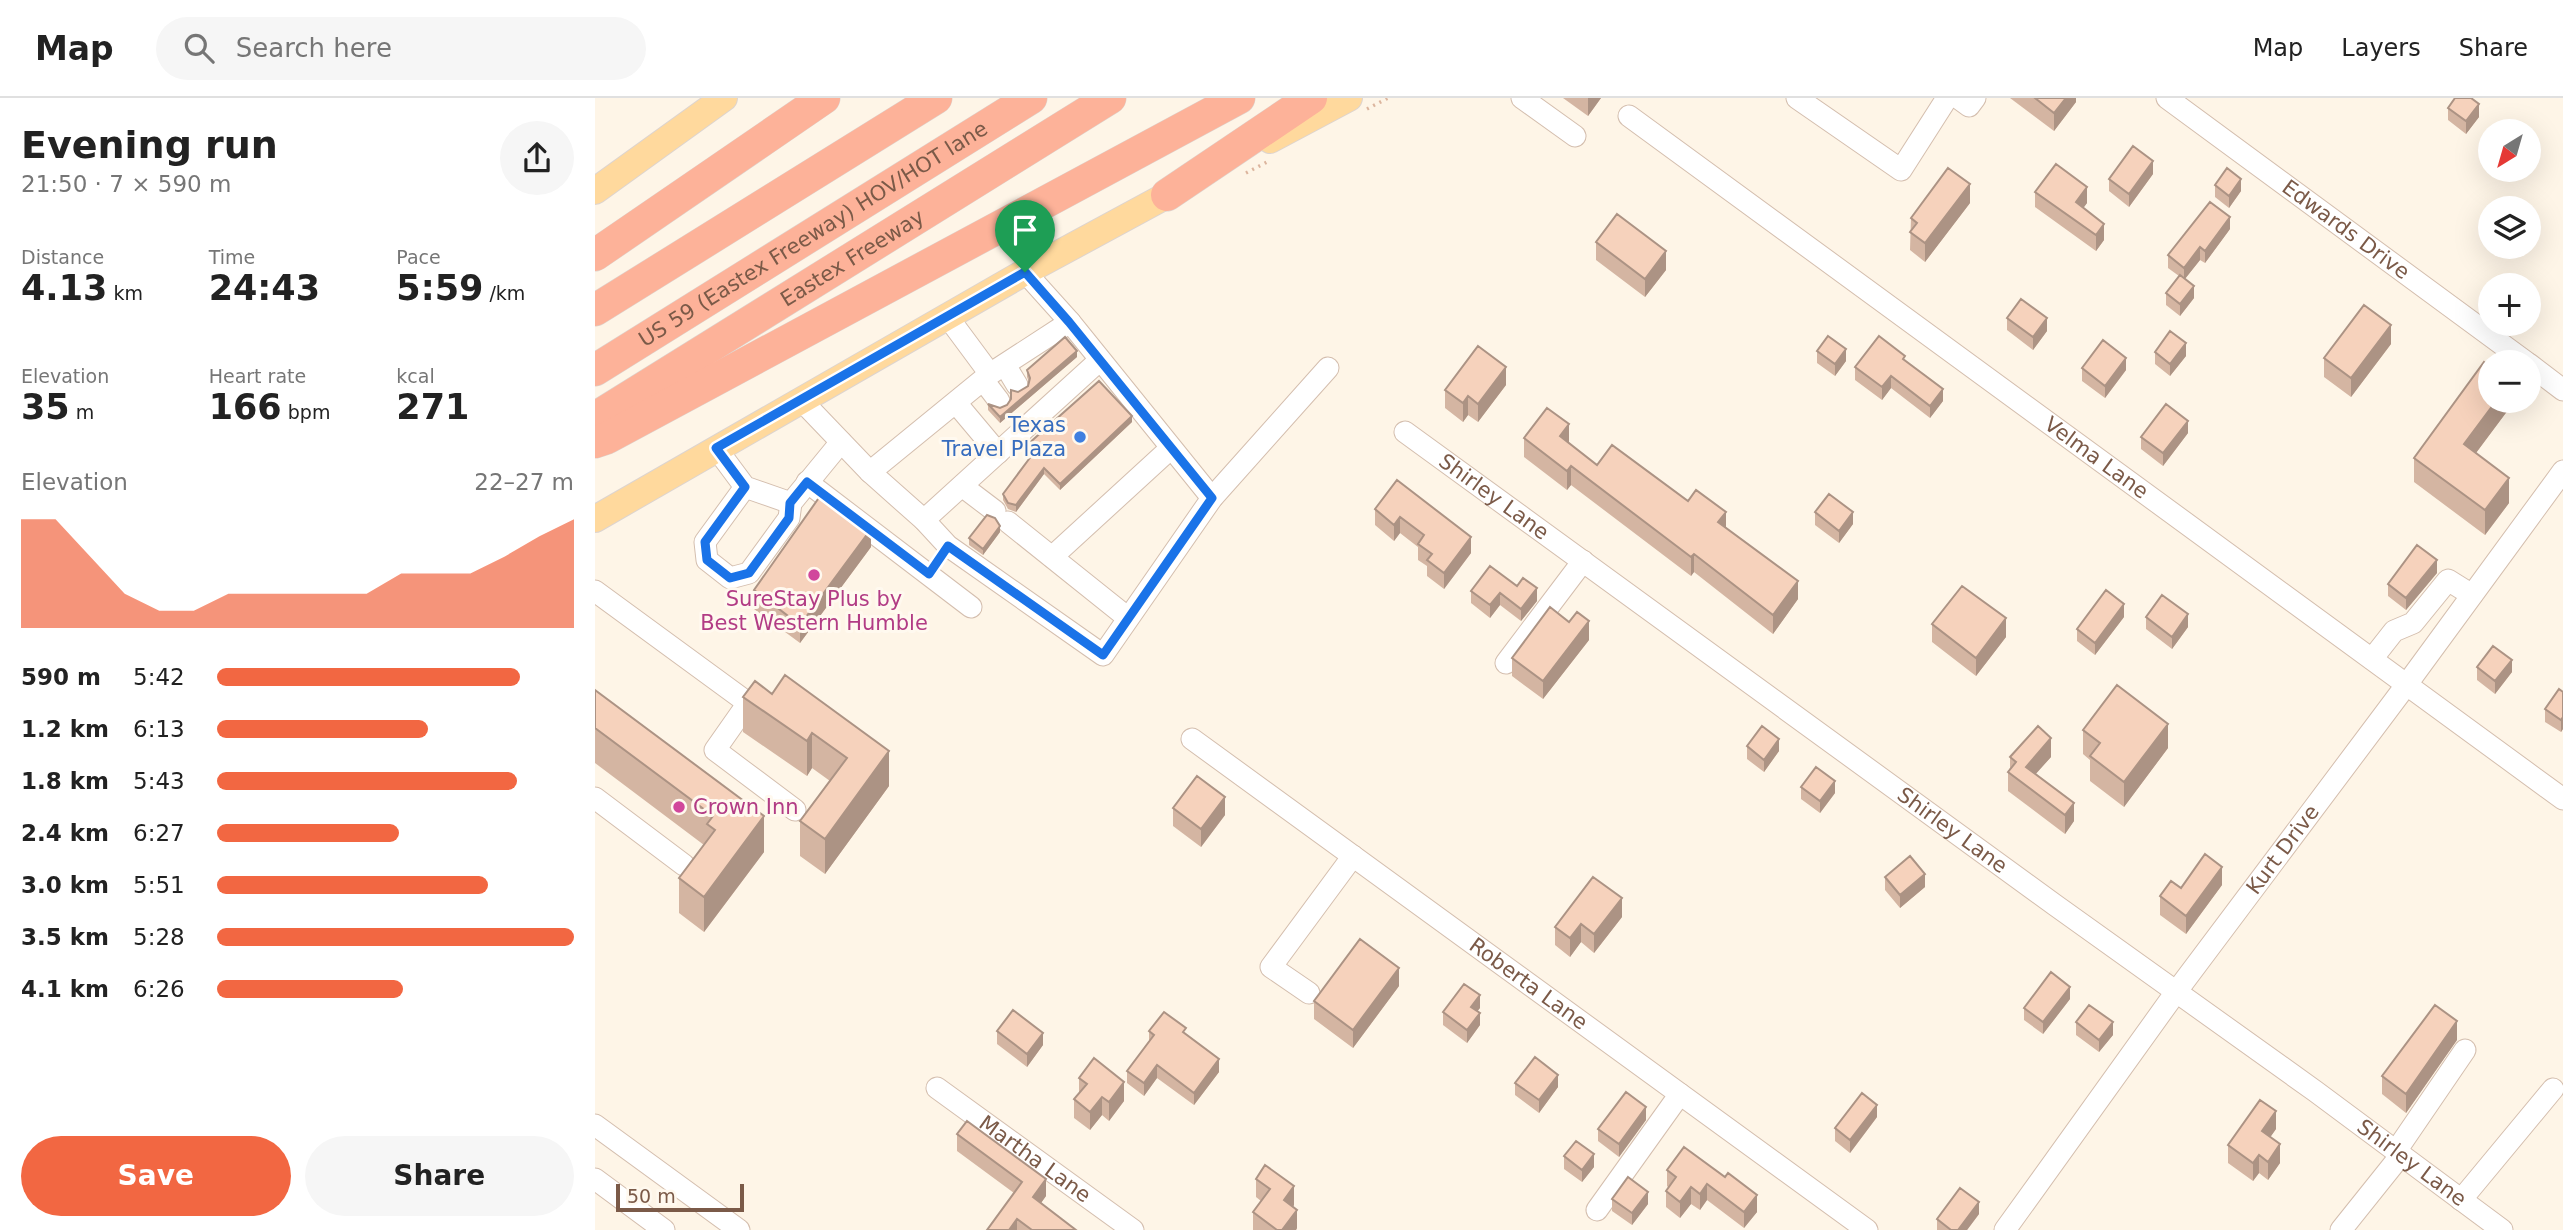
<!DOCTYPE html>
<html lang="en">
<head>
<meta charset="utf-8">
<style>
	body { margin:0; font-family:"DejaVu Sans",sans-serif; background:#f6f6f6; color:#222; height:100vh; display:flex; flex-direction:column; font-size:26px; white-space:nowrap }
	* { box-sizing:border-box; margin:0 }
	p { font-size:23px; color:#767676 }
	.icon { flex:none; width:38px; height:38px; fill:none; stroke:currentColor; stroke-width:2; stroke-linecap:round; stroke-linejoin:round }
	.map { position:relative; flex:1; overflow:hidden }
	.drawer { display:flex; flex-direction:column; background:#fff; width:595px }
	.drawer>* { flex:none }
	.needle { width:46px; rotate:217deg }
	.fabs { position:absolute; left:1883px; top:21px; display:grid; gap:14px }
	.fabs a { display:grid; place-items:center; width:63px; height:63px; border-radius:50%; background:#fff; box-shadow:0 7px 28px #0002; font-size:35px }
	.scale { position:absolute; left:21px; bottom:18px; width:128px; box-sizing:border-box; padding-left:7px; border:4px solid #7b5a48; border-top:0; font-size:19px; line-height:24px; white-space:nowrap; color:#7b5a48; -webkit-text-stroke:5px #fff9ef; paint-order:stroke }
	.pin { position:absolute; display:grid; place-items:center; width:60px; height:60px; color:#fff; margin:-72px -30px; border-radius:50% 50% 50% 0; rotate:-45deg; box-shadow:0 0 7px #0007 }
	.pin .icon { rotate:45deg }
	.round { display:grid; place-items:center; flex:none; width:74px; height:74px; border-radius:37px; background:#f6f6f6 }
	.head { display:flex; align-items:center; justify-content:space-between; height:119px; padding:0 21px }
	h1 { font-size:38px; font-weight:800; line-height:52px }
	.figures { display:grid; grid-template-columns:repeat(3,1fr); gap:10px; height:119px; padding:7px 21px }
	.figures div { display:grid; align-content:center }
	.figures b { font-size:35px; font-weight:800 }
	.figures small { font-size:19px; font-weight:400 }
	.figures p { font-size:19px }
	.chart { height:196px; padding:14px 21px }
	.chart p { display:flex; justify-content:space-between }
	.chart svg { width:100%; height:126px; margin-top:7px; fill:#f26742; opacity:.7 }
	.action { display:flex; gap:14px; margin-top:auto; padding:14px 21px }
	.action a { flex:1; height:80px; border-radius:42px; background:#f26742; color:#fff; font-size:28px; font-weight:800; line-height:80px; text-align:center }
	.action a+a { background:#f6f6f6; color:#222 }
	ul { padding:0 21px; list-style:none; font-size:23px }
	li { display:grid; grid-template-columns:112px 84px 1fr; align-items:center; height:52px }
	li i { height:18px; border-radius:9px; background:#f26742 }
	header { display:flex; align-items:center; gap:42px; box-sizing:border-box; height:98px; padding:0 35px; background:#fff; border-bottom:2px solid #e0e0e0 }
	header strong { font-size:33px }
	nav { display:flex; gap:38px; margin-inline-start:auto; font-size:24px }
	.search { width:490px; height:63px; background:#f6f6f6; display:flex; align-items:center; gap:18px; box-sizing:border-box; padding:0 24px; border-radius:38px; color:#767676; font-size:26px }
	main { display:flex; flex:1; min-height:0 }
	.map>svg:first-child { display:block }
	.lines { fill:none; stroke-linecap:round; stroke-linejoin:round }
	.minor-casing { stroke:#d4beae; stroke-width:23 }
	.major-casing { stroke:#ddd4cf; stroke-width:28 }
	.highway-casing { stroke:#ddd4cf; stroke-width:33 }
	.path { stroke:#dcb59e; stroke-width:3.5; stroke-dasharray:2 5; stroke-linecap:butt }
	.minor { stroke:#fff; stroke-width:21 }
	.major { stroke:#ffd99d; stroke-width:26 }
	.highway { stroke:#fdb299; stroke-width:32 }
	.wall { fill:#d4b5a2 }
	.shaded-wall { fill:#ac9384 }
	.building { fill:#f6d2bc; stroke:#ac9384; stroke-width:2 }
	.route-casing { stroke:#fff; stroke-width:14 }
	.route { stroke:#1a73e8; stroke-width:9 }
	.shop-dot { fill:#3f7fe0; stroke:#fff9ef; stroke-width:2.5 }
	.hotel-dot { fill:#d1479c; stroke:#fff9ef; stroke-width:2.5 }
	.labels { text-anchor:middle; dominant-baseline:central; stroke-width:6; stroke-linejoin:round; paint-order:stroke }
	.street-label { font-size:21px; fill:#7b5a48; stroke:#fff9ef }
	.shop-label { font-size:21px; fill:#366cbe; stroke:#fff9ef; text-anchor:end }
	.hotel-label { font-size:21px; fill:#b23c85; stroke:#fff9ef }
</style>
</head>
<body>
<header>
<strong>Map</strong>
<div class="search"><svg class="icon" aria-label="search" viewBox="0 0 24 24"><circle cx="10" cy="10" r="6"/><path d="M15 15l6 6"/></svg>Search here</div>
<nav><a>Map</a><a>Layers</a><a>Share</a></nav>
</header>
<main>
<section class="drawer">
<div class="head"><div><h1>Evening run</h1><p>21:50 · 7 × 590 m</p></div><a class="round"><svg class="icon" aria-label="share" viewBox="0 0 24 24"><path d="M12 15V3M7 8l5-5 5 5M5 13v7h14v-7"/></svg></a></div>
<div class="figures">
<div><p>Distance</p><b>4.13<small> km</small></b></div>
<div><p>Time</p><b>24:43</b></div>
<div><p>Pace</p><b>5:59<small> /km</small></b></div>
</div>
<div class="figures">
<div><p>Elevation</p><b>35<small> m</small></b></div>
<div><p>Heart rate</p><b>166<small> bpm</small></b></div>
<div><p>kcal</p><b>271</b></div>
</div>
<div class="chart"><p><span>Elevation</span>22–27 m</p>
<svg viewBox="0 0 160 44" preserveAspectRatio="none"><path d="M0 44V6L10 6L20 19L30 32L40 38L50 38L60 32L70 32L80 32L90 32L100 32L110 25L120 25L130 25L140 19L150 12L160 6V44z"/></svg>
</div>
<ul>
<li><b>590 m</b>5:42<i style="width:85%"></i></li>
<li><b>1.2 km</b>6:13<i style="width:59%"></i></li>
<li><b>1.8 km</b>5:43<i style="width:84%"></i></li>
<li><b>2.4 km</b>6:27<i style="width:51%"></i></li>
<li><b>3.0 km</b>5:51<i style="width:76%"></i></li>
<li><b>3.5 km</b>5:28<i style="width:100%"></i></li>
<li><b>4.1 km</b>6:26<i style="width:52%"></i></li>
</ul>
<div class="action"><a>Save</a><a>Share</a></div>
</section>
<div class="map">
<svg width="1968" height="1132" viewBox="0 0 1968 1132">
	<rect width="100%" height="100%" fill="#fef5e7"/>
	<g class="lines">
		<defs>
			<g id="minor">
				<path d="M927,0L980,38"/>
				<path d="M1202,0L1306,72L1352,0"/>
				<path d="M1363,0L1374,8L1380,0"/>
				<path id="s1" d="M1572,0L1931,264"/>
				<path id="s2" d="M1034,18L1968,701"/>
				<path d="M430,174L475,224L617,400"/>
				<path d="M1934,266L1968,292"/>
				<path d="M410,267L422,287"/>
				<path d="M395,276L475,224"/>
				<path d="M388,282L404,303"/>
				<path d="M206,302L275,374L329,422L353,448L508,557L617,400L733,270"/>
				<path d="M361,305L403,355"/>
				<path id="s3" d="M810,334L1460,807L1720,993L1907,1132"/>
				<path d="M121,350L150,389L196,405L246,344"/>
				<path d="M275,374L395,276L352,218"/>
				<path d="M212,384L376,509"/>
				<path d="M367,388L400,413"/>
				<path d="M150,389L110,444L112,462L135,480L154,475L194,420L196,405"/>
				<path d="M329,422L505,262"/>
				<path d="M413,424L533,520"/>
				<path d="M457,459L576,350"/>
				<path d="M0,493L153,605L120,652L200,712"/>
				<path d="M1777,561L1799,533L1818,525L1853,482L1877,497"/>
				<path d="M911,565L988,463"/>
				<path id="s4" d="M597,641L1272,1132"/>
				<path d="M0,700L89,767"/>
				<path d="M714,895L676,869L758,758"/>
				<path id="s5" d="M342,990L538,1132"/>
				<path d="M0,1027L144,1132"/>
				<path d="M1801,1053L1870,952"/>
				<path d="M0,1081L69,1132"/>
				<path d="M1866,1102L1958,991"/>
				<path d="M1002,1112L1085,996"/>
				<path id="s6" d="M1410,1132L1581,894L1812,586L1968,373"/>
				<path d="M1746,1132L1806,1057"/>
			</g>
			<path id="major" d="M675,42L754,0
				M0,93L129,0
				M0,421L430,174L589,88"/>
			<g id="highway">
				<path d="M572,97L716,0"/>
				<path d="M0,157L229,0"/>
				<path d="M0,212L341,0"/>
				<path id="s7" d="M0,272L436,0"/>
				<path id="s8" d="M0,320L515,0"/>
				<path d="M0,344L12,340L644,0"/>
			</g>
		</defs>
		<use href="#minor" class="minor-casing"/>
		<use href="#major" class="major-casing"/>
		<use href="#highway" class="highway-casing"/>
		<path class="path" d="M772,11L793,0
			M651,75L672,64"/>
		<use href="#minor" class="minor"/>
		<use href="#major" class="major"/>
		<use href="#highway" class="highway"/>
	</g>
	<path class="wall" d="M968,0H1006L993,18Z
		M1415,0H1481V4L1459,33Z
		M1853,10L1884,19L1871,36L1853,22Z
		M1558,76L1534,109L1514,93V81Z
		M1620,87L1646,93L1634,110L1620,99Z
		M1440,94L1492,105L1488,110L1509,142L1501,153L1440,109Z
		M1375,105L1330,164L1315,152L1316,120Z
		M1635,131L1610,165L1605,162L1590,181L1599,200L1585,218L1571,207V195L1584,178L1573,170V157Z
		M1001,144L1071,172L1050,199L1001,162Z
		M1412,220L1452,233L1438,252L1412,232Z
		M1796,246L1756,299L1729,279V260Z
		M1222,253L1251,263L1240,278L1222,265Z
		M1560,254L1591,258L1575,278L1560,266Z
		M482,259L405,325L393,312V306L405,310L412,307L423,294L433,288L434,284L432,279V272Z
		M1310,263L1348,303L1335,320L1296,290L1287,302L1260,282V269Z
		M1487,270L1531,272L1510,300L1487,283Z
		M911,287L883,324L873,317L868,324L850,310V292Z
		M1916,303V308L1881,355L1914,405L1890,437L1819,384V360Z
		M537,324L465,392L449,376L421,414L413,411L408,402V396L435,360L432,354V347Z
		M1593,335L1568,368L1546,351V339Z
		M929,340L974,345L1002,367L1093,403L1131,429L1203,501L1178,536L1099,474L1096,478L976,387L972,392L929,359Z
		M802,382L876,455L849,491L832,478V468L823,462V449L805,435L799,443L780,427V411Z
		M1220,414L1258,426L1244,445L1220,427Z
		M405,434L388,457L374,447V440Z
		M276,449L205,545L159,511V492Z
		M895,468L942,503L926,523L905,507L895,520L876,505V493Z
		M1842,475L1811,512L1793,498V486Z
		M1529,519L1500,557L1482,543V531Z
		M1551,519L1593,529L1577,551L1551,531Z
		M1337,526L1411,539L1381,578L1337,544Z
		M994,542L948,601L917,578V560Z
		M1882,569L1917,574L1900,596L1882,582Z
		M160,583L294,688L230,776L205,758V723L235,683L217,670L212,678L148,634V599Z
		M0,592L169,754L109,834L84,815V780L109,747L0,665Z
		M1968,594V631L1966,634L1950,624V611Z
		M1488,632L1573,650L1529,709L1495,683V662L1488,656Z
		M1152,648L1184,653L1169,674L1152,661Z
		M1415,659H1456L1440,676L1479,723L1470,736L1413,693V674L1415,670Z
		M1206,689L1240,695L1225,715L1206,701Z
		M578,710L630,717L606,749L578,728Z
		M1290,779L1330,789L1305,810L1290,792Z
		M1627,787L1591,836L1565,817V798L1586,790Z
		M1027,819L999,855L986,844L975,859L960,847V829Z
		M804,888L758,950L719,921V903Z
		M1475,901L1448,936L1429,922V910Z
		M885,910L882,913L885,927L872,945L848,927V914Z
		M1481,924L1518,937L1504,954L1481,937Z
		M402,933L448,947L432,969L402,946Z
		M554,933L591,936L624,974L599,1007L562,980L549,998L532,985V973L554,943Z
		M1862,942L1811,1015L1787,996V978Z
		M484,980L529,1003L514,1023L507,1017L495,1032L479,1020V1001L484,996Z
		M920,985L963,989L944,1015L920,997Z
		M1282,1019L1255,1055L1240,1043V1030Z
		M1051,1022L1024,1059L1003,1043V1031Z
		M1681,1031L1675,1039L1685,1065L1673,1082L1664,1075L1658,1083L1633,1065V1047Z
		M362,1036L451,1098L446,1105L481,1132H392L419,1095L362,1053Z
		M1089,1049L1162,1114L1149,1130L1112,1102L1105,1112L1096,1106L1085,1120L1071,1109V1093L1074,1090L1072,1088V1072Z
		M969,1058L999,1069L987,1084L969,1071Z
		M661,1081L699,1107L698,1109L702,1130L701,1132H658V1114L666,1103L661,1099Z
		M1017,1101L1053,1106L1037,1127L1017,1113Z
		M1384,1116L1372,1132H1342V1121Z"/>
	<path class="shaded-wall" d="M993,0H1006L993,18Z
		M1471,0H1481V4L1459,33V15Z
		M1884,6V19L1871,36V23Z
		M1558,63V76L1534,109V96Z
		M1646,81V93L1634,110V98Z
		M1375,86V105L1330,164V145Z
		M1492,89V105L1481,120V104Z
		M1635,119V131L1610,165V153Z
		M1509,126V142L1501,153V137Z
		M1605,149V162L1589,182V170Z
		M1071,153V172L1050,199V181Z
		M1599,188V200L1585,218V206Z
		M1452,220V233L1438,252V239Z
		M1796,227V246L1756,299V280Z
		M1591,245V258L1575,278V266Z
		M1251,251V263L1240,278V266Z
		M482,253V259L405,325V319Z
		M1531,260V272L1510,300V288Z
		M911,269V287L883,324V306Z
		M1296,278V290L1287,302V289Z
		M1348,291V303L1335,320V308Z
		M873,298V317L868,324V305Z
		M1901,303H1916V308L1869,371V346Z
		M537,318V324L465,392V386Z
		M1593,323V335L1568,368V355Z
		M974,326V345L965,357V338Z
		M976,368V387L972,392V373Z
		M449,370V376L421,414V407Z
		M1914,380V405L1890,437V412Z
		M1131,414V432L1123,424Z
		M1258,414V426L1244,445V433Z
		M805,419V435L799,443V427Z
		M405,428V434L388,457V451Z
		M276,431V449L205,545V527Z
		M876,439V455L849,491V475Z
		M1099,456V474L1096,478V459Z
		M1842,462V475L1811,512V500Z
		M1203,483V501L1178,536V517Z
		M942,490V503L926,523V511Z
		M905,495V507L895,520V507Z
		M1529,506V519L1500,557V545Z
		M1593,516V529L1577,551V539Z
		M1411,520V539L1381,578V560Z
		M994,523V542L948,601V583Z
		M1917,562V574L1900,596V583Z
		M1968,619V631L1966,634V622Z
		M1573,626V650L1529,709V684Z
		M217,635V670L212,678V643Z
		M1456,640V659L1431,687V669Z
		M1184,641V653L1169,674V662Z
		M294,653V688L230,776V741Z
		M1240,683V695L1225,715V703Z
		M630,699V717L606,749V731Z
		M1479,705V723L1470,736V717Z
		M169,718V754L109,834V799Z
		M1627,769V787L1591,836V818Z
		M1330,776V789L1305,810V797Z
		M1027,800V819L999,855V836Z
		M986,826V844L975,859V840Z
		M804,870V888L758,950V932Z
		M1475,889V901L1448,936V924Z
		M885,897V910L876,921V909Z
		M885,915V927L872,945V932Z
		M1862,923V942L1811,1015V996Z
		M1518,924V937L1504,954V942Z
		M448,935V947L432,969V956Z
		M624,961V974L599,1007V995Z
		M562,967V980L549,998V985Z
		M963,977V989L944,1015V1002Z
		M529,984V1003L514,1023V1004Z
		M507,999V1017L495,1032V1014Z
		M1282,1007V1019L1255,1055V1042Z
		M1051,1009V1022L1024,1059V1046Z
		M1681,1013V1031L1667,1051V1033Z
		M1685,1046V1065L1673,1082V1064Z
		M999,1056V1069L987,1084V1072Z
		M1664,1057V1075L1658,1083V1065Z
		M451,1081V1098L438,1116V1099Z
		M1112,1086V1102L1105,1112V1096Z
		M699,1088V1107L689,1121V1102Z
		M1096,1089V1106L1085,1120V1104Z
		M1053,1094V1106L1037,1127V1115Z
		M1162,1097V1114L1149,1130V1114Z
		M1384,1104V1116L1372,1132H1363Z
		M702,1112V1130L701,1132H687Z
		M422,1121V1132H414Z"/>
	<path class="building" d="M1440,0H1471L1459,15Z
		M1860,0H1876L1884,6L1871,23L1853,10Z
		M1538,48L1558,63L1534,96L1514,81Z
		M1461,66L1492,89L1481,104L1509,126L1501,137L1440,94Z
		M1353,70L1375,86L1330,145L1315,134L1322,125L1316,120Z
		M1632,70L1646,81L1634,98L1620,87Z
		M1615,104L1635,119L1610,153L1605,149L1589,170L1573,157Z
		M1022,116L1071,153L1050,181L1001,144Z
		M1585,177L1599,188L1585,206L1571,195Z
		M1426,201L1452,220L1438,239L1412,220Z
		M1769,207L1796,227L1756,280L1729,260Z
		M1575,233L1591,245L1575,266L1560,254Z
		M1233,238L1251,251L1240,266L1222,253Z
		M1284,238L1310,258L1308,261L1348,291L1335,308L1296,278L1287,289L1260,269Z
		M470,239L482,253L405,319L393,306L405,310L412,307L416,301V292L423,294L433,288L435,280L432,272Z
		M1508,242L1531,260L1510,288L1487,270Z
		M883,248L911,269L883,306L873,298L868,305L850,292Z
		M1889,264L1895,269V303H1901L1869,346L1914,380L1890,412L1819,360Z
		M504,283L537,318L465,386L449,370L421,407L413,405L408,396L437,357L432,347Z
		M1571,306L1593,323L1568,355L1546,339Z
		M952,310L974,326L965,338L1002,367L1017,347L1093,403L1101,392L1131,414L1123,424L1203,483L1178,517L1099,456L1096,459L976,368L972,373L929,340Z
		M802,382L876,439L849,475L832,462L837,456L823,446L829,437L805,419L799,427L780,411Z
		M228,394L276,431L205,527L159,492Z
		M1234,396L1258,414L1244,433L1220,414Z
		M392,417L400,420L405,428L388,451L374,440Z
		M1822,447L1842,462L1811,500L1793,486Z
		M895,468L922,488L928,480L942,490L926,511L905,495L895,507L876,493Z
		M1367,488L1411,520L1381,560L1337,526Z
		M1511,492L1529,506L1500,545L1482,531Z
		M1567,497L1593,516L1577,539L1551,519Z
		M955,509L974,524L982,514L994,523L948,583L917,560Z
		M1898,548L1917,562L1900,583L1882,569Z
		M190,577L294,653L230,741L205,723L252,660L217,635L212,643L148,599L160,583L177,596Z
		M1522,587L1573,626L1529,684L1495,658L1505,645L1488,632Z
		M1964,591L1968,594V619L1966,622L1950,611Z
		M0,592L169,718L109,799L84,780L120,732L112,726L118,718L0,630Z
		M1167,628L1184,641L1169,662L1152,648Z
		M1443,628L1456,640L1431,669L1479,705L1470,717L1413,674L1421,664L1415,659Z
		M1221,669L1240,683L1225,703L1206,689Z
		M602,678L630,699L606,731L578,710Z
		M1610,756L1627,769L1591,818L1565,798L1576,783L1586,790Z
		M1315,758L1330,776L1305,797L1290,779Z
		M998,779L1027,800L999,836L986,826L975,840L960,829Z
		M765,841L804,870L758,932L719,903Z
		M1456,874L1475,889L1448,924L1429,910Z
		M869,886L885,897L876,909L885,915L872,932L848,914Z
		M1494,907L1518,924L1504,942L1481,924Z
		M1840,907L1862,923L1811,996L1787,978Z
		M418,912L448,935L432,956L402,933Z
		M569,914L591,930L588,934L624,961L599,995L562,967L549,985L532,973L559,937L554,933Z
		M940,959L963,977L944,1002L920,985Z
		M499,960L529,984L514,1004L507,999L495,1014L479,1001L492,986L484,980Z
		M1031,994L1051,1009L1024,1046L1003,1031Z
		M1267,995L1282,1007L1255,1042L1240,1030Z
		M1665,1002L1681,1013L1667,1033L1685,1046L1673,1064L1664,1057L1658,1065L1633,1047Z
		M372,1023L451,1081L438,1099L481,1132H437L422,1121L414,1132H392L427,1084L362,1036Z
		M981,1043L999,1056L987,1072L969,1058Z
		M1089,1049L1130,1079L1133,1075L1162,1097L1149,1114L1112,1086L1105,1096L1096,1089L1085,1104L1071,1093L1081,1079L1072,1072Z
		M670,1067L699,1088L689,1102L702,1112L687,1132H682L658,1114L675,1091L661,1081Z
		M1033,1079L1053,1094L1037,1115L1017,1101Z
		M1365,1090L1384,1104L1363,1132H1356L1342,1121Z"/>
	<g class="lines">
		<defs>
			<path id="route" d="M430,174L474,224L617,400L508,557L353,448L334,476L212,384L195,405L194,420L154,475L135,480L112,462L110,444L150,389L121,350Z"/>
		</defs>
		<use href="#route" class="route-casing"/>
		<use href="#route" class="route"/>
	</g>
	<circle class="shop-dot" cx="485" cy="339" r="7"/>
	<g class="hotel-dot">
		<circle cx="219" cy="477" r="7"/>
		<circle cx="84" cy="709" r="7"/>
	</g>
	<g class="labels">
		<g class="street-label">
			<text stroke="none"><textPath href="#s1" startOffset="222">Edwards Drive</textPath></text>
			<text stroke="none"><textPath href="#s7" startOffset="257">US 59 (Eastex Freeway) HOV/HOT lane</textPath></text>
			<text stroke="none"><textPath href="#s8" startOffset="303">Eastex Freeway</textPath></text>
			<text stroke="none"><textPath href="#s2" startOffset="579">Velma Lane</textPath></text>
			<text stroke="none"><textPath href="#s3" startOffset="110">Shirley Lane</textPath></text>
			<text stroke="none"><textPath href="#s3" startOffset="677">Shirley Lane</textPath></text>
			<text stroke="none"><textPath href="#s6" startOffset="471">Kurt Drive</textPath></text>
			<text stroke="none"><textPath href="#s4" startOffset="416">Roberta Lane</textPath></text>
			<text stroke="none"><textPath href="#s5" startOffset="121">Martha Lane</textPath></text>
			<text stroke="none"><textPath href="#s3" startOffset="1244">Shirley Lane</textPath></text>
		</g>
		<g class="shop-label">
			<text x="471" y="327">Texas<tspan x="471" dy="24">Travel Plaza</tspan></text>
		</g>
		<g class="hotel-label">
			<text x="219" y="501">SureStay Plus by<tspan x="219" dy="24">Best Western Humble</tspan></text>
			<text x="98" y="709" text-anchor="start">Crown Inn</text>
		</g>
	</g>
</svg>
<div class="fabs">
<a><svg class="needle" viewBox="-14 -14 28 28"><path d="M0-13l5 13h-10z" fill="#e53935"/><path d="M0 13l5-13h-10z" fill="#767676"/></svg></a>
<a><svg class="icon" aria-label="layers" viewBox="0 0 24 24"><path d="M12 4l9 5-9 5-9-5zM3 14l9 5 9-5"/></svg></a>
<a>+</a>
<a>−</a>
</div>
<div class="scale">50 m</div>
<div class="pin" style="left:430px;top:174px;background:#1e9e55"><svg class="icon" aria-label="arrive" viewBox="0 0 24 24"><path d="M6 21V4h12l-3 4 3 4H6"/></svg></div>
</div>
</main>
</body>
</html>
